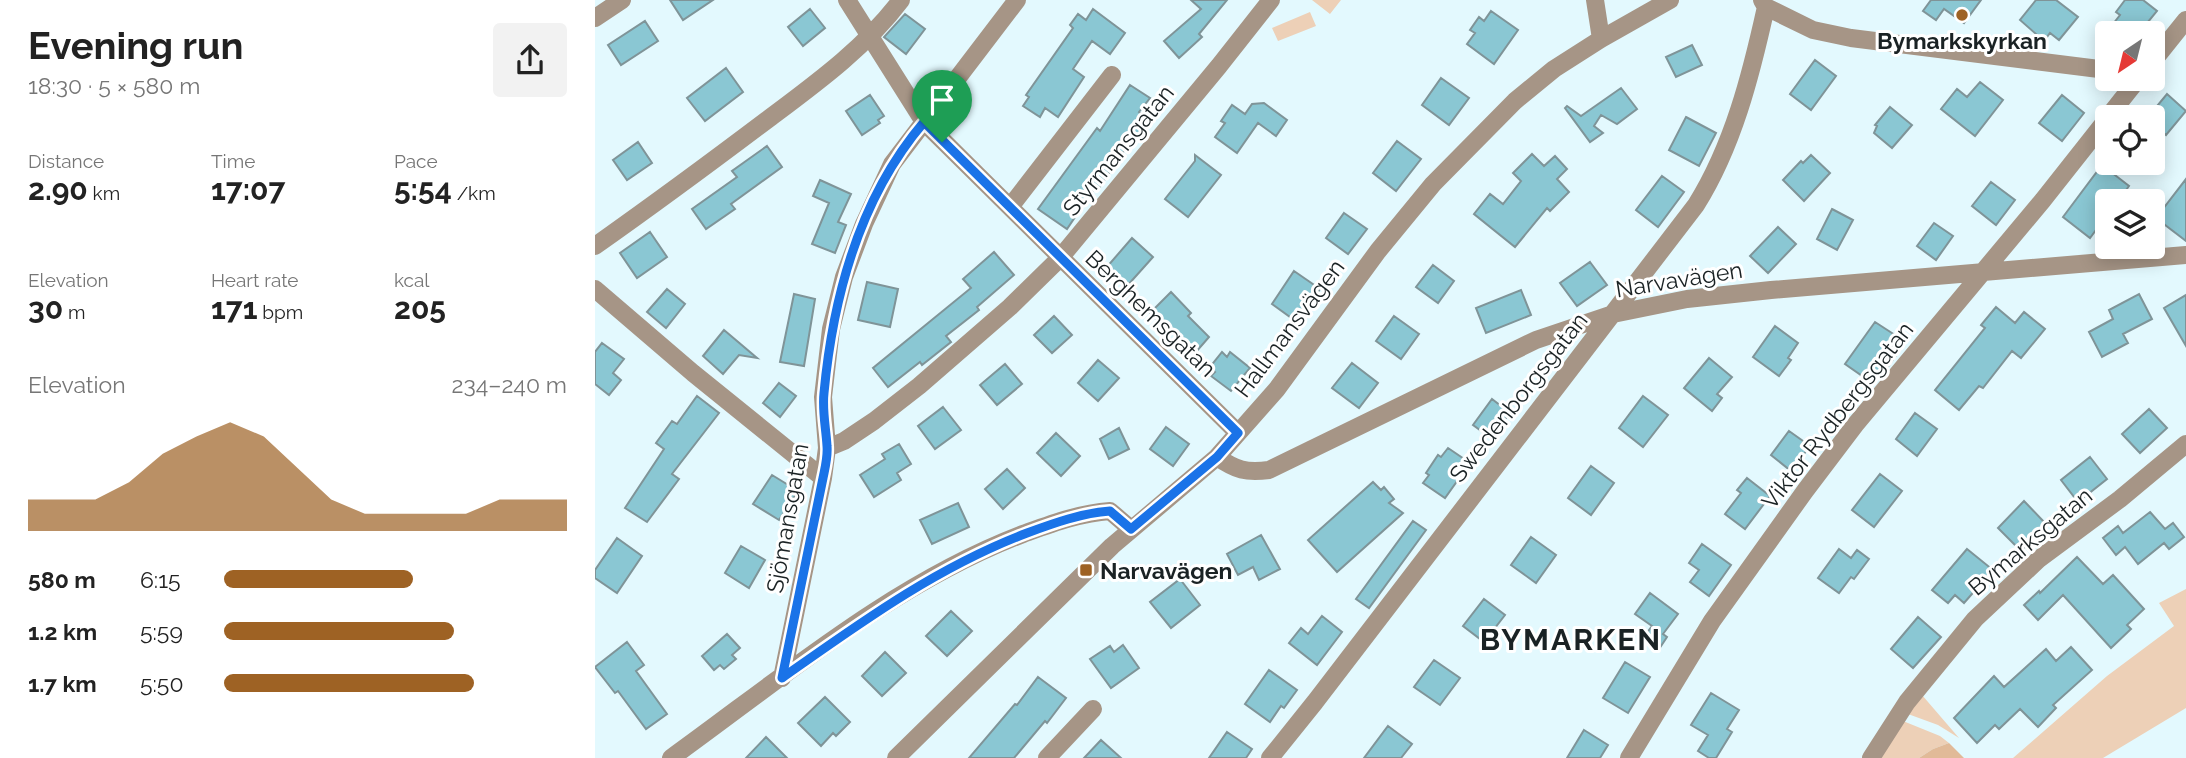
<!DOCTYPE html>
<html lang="en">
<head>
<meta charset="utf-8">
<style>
	body { margin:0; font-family:Raleway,sans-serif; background:#f2f2f2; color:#222; height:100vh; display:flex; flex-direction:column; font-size:26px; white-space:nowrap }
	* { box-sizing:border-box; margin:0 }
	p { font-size:23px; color:#767676 }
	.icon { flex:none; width:38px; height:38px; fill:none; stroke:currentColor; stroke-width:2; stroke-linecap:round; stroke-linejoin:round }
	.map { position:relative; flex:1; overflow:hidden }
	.drawer { display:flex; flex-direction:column; background:#fff; width:595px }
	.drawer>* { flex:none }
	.needle { width:46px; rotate:215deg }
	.fabs { position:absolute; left:1500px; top:21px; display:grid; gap:14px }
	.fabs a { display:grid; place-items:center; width:70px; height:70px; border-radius:7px; background:#fff; box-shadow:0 4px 18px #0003; font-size:35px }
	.pin { position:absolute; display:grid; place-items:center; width:60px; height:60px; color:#fff; margin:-72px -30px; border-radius:50% 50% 50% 0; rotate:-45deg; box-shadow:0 0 7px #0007 }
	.pin .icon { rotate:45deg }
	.round { display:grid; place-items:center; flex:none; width:74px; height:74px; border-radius:7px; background:#f2f2f2 }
	.summary { display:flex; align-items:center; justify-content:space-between; height:119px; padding:0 28px }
	h1 { font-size:38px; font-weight:700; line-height:52px }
	.figures { display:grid; grid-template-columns:repeat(3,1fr); gap:10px; height:119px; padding:7px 28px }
	.figures div { display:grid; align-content:center }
	.figures b { font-size:30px; font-weight:700 }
	.figures small { font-size:19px; font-weight:400 }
	.figures p { font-size:19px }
	.chart { height:196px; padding:14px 28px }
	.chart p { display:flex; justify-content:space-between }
	.chart svg { width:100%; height:126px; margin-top:7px; fill:#9e6224; opacity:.7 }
	ul { padding:0 28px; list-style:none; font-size:23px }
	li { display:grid; grid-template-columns:112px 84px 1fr; align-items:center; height:52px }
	li i { height:18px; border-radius:9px; background:#9e6224 }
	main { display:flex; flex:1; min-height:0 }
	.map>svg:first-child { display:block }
	.green { fill:#edd0b7 }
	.forest { fill:#e1ba98 }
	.building { fill:#8ac7d3; stroke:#7f9498; stroke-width:2 }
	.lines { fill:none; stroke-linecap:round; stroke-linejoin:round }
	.street { stroke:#a69586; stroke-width:18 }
	.route-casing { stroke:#fff; stroke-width:14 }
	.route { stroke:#1a73e8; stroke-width:9 }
	.poi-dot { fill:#9e6224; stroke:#fff; stroke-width:2.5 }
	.labels { text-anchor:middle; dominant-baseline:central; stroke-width:6; stroke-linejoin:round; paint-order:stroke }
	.poi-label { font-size:23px; font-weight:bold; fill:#1a2224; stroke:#fff }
	.street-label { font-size:23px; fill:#1a2224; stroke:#fff }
	.district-label { font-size:30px; font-weight:bold; letter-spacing:2px; fill:#1a2224; stroke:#fff }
</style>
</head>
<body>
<main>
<section class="drawer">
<div class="summary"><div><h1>Evening run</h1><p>18:30 · 5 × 580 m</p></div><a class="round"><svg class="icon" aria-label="share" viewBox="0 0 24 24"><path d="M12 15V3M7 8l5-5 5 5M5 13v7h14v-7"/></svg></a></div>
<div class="figures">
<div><p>Distance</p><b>2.90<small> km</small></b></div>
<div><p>Time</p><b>17:07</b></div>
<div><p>Pace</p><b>5:54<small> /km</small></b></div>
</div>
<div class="figures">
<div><p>Elevation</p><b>30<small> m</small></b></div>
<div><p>Heart rate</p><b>171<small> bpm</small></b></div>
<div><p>kcal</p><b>205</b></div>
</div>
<div class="chart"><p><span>Elevation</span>234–240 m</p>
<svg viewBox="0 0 160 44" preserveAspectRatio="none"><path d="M0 44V33L10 33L20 33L30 27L40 17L50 11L60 6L70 11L80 22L90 33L100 38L110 38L120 38L130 38L140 33L150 33L160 33V44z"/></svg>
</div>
<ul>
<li><b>580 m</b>6:15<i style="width:55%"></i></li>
<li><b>1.2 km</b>5:59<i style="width:67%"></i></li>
<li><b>1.7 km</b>5:50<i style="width:73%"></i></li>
</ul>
</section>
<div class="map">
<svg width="1591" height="758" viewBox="0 0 1591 758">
	<rect width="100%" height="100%" fill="#e3f9fe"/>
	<path class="green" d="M717,0H746L735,14Z
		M715,12L721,26L683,41L677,28Z
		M1591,589V708L1508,758H1418L1512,676L1579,626L1564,603Z
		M1327,695L1364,738L1343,725L1313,714Z
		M1308,721L1345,736L1354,743L1338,749L1324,758H1285Z"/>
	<path class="forest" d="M1354,743L1369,758H1324L1338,749Z"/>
	<path class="building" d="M75,0H118L88,20Z
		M596,0H632L604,34L607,37L584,58L569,41L606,9Z
		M1336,0H1386L1369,23L1349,9L1341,20L1328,11Z
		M1441,0H1461L1483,17L1464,40L1455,33L1449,41L1425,20Z
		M1530,0H1548L1562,11L1544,33H1529L1518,24L1525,15L1521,12Z
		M215,9L230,28L208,46L193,27Z
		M498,9L530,33L515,54L497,41L478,69L489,77L463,117L450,108L445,117L428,106L434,97L431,95L478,28L475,25L483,14L491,20Z
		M896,11L923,30L899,64L872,44L880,33L875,30L884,17L889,21Z
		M310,14L330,29L311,54L289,37Z
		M50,21L63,41L26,65L13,45Z
		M1097,45L1107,65L1081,77L1071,57Z
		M1220,60L1241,76L1216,110L1195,94Z
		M131,68L148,92L110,121L92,98Z
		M846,78L874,98L854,125L827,105Z
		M1385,82L1408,100L1380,136L1346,109L1362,89L1372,97Z
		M535,85L555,98L544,112L554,120L538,144L535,142L504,188L501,186L472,229L443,209L502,128L505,131Z
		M1026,88L1042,109L1022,124L1006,115L999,126L1008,133L995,142L970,108L972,106L986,116Z
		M1572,94L1591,111L1571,135L1558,124V117H1553Z
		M275,95L289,116L283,120L285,123L267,135L251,111Z
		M1467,95L1489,113L1467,141L1444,123Z
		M669,103L692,120L681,136L663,123L642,153L620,137L630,123L626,121L637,105L650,114L657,104Z
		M1295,107L1317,125L1297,148L1279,133L1282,126L1280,125Z
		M1091,117L1121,133L1104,166L1074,150Z
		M802,141L826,159L801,191L778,173Z
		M43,142L57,163L32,180L18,160Z
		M172,146L187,167L136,204L140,209L111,229L97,209L142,177L137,171Z
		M937,154L949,166L960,156L972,169L962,179L974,192L955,211L952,208L920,247L879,214L895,194L908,204L926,181L918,173Z
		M600,155L626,175L593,217L570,199L600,161Z
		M1216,155L1235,173L1209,201L1188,180L1206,161L1208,163Z
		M1507,165L1534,186L1523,201H1512V215L1495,238L1468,217Z
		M1067,176L1089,192L1063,227L1041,210Z
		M1591,179V241L1561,218Z
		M225,180L256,194L243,222L251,225L240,253L217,244L234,203L218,196Z
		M1396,182L1420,200L1401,225L1377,206Z
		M1237,209L1258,220L1242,250L1222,239Z
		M749,213L772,229L753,254L731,238Z
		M1339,223L1358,236L1341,260L1322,246Z
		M1183,227L1201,244L1173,273L1155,256Z
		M55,232L72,257L42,278L25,253Z
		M537,238L558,257L532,286L511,268Z
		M399,252L419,275L382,307L384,310L351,336L356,342L327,365L325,362L293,387L278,368L376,288L368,279Z
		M995,262L1012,285L982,306L965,283Z
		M838,265L859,281L843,303L821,287Z
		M699,271L725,289L702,322L677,304Z
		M272,282L303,289L295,327L263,320Z
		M72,289L90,304L71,328L52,312Z
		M926,290L936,315L891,333L881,308Z
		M576,292L596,313L593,316L614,337L601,352L579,329L575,334L555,313Z
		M199,294L220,299L209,366L185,362Z
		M1544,294L1557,319L1528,334L1533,343L1507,357L1494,332L1518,319L1514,310Z
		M1591,295V346L1569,308Z
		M1401,307L1420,323L1429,312L1450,329L1426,358L1417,351L1388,388L1384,386L1364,410L1340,390L1390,328L1386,325Z
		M459,316L477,335L457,353L439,335Z
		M799,316L824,334L806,359L781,341Z
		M1280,322L1303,337L1295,349L1302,354L1287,375L1280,370L1273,380L1250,364Z
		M1180,326L1203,343L1193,358L1196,360L1184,376L1158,357Z
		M129,330L162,358L144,355L128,374L108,356Z
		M7,343L29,359L18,373L26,380L14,395L0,384V352Z
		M627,352L632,357L635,352L655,368L636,391L616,376L620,372L615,367Z
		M1114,358L1137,377L1122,394L1127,398L1117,411L1089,388Z
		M503,360L524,378L503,401L483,383Z
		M757,363L783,383L764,408L737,388Z
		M410,364L427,384L402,405L385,385Z
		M184,383L201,396L185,417L168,403Z
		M102,396L124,413L77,474L84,479L52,522L30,508L69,449L61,443L77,421L82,424Z
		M1048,396L1073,415L1048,447L1024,428Z
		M897,399L915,413L896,438L878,425Z
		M348,407L366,430L340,449L323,426Z
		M1554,409L1572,428L1545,453L1527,434Z
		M1320,413L1342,429L1322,456L1301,439Z
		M571,427L594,444L578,466L555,449Z
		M524,428L534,449L514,459L505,439Z
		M1194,431L1215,446L1196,471L1176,455Z
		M461,433L485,456L466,476L442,453Z
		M304,444L316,464L302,473L306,480L279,497L265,475L290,459L287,454Z
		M853,448L875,463L850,498L828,483L834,475L831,473L843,455L846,457Z
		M1495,457L1512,479L1483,502L1466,480Z
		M996,466L1019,483L996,515L973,498Z
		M412,469L430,488L408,509L390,489Z
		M1285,474L1307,491L1279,527L1257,510Z
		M177,475L203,491L184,520L158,504Z
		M1152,478L1175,496L1150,529L1130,514L1146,493L1142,490Z
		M778,482L786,490L789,487L799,499L794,503L808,513L742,572L713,540Z
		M1429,501L1452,525L1426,551L1403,528Z
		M363,503L374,527L337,544L325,520Z
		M1555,512L1570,529L1578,523L1589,537L1574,549L1569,543L1543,564L1530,547L1521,555L1508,538L1523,526L1528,533Z
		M818,521L831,530L774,608L761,599Z
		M666,535L685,569L664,580L658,567L643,575L632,554Z
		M936,537L961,555L941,583L916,565Z
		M22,538L47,556L22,593L0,578V570Z
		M1107,544L1136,565L1114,596L1095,582L1104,570L1094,563Z
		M146,546L170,560L154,588L130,573Z
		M1244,549L1256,558L1262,550L1274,559L1259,579L1256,577L1244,593L1223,578Z
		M1372,549L1398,570L1369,603L1360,595L1353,603L1337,590Z
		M1482,557L1508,584L1518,575L1549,609L1532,625L1536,629L1516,648L1468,595L1443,620L1429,605L1444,591L1445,593Z
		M585,579L605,605L576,628L555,602Z
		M1055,593L1083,614L1068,634L1072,637L1064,649L1048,638L1057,626L1040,614Z
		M889,599L910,615L889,642L868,626Z
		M356,611L377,631L352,656L331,636Z
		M727,616L747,632L722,665L694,643L706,628L713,634Z
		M1323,617L1346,637L1318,668L1296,649Z
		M132,634L145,648L137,655L141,659L129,669L125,665L119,670L107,656Z
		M32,642L49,665L41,671L72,714L51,729L23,691L20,693L0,667Z
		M528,645L544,668L516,688L495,659L515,646L519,652Z
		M1476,647L1497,670L1458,705L1461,708L1443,727L1425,709L1404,729L1400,725L1382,743L1359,718L1399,676L1409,687L1451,649L1461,661Z
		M290,652L311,673L287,696L267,676Z
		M839,660L865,678L845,705L819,687Z
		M1030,662L1055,677L1033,713L1008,698Z
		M674,670L702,690L689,708L686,706L675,722L650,704Z
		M443,677L471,698L452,723L450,721L419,758H374L420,704L422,705Z
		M1116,693L1144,710L1132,729L1137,732L1121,758H1114L1103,751L1113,735L1096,725Z
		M230,697L255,722L241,736L238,733L226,746L203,723Z
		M793,726L817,744L806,758H769Z
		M989,730L1013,745L1005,758H972Z
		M632,732L657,749L651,758H614Z
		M171,737L192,758H151Z
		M506,740L526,758H489Z"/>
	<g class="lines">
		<path class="street" d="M252,0L329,122L643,433
			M1000,0L1006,39
			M1171,7L1218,30L1256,38L1512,70
			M0,18L27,0
			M1558,61L1591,20
			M1513,117L1543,79
			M415,207L517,75
			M0,246C58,205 115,163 172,120C220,84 270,48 306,0
			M0,289L98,373L228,478
			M232,448L249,441L279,421L324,386L415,307L465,258L624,66L676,0
			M622,457C641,470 651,473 674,470L941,340L1018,314L1092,299L1176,290L1591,255
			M187,678L228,478L232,448L228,397L236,329L249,277L269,224L297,164L422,0
			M76,758C187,678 299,583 428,534C456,524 485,513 515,511L536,529
			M301,758L517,546L622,457L682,389L783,251L838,184L920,101L959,69L1006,39L1075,0
			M452,758L498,709
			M675,758L720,702L1101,205C1138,146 1156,75 1171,7L1167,0
			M1034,758L1117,621L1210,491L1260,425L1448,200L1512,119
			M1276,758L1312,702L1380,619L1444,559L1525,499L1591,444"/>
	</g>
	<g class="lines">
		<defs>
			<path id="route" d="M329,122L643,433L622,457L536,529L515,511C487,513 459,523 432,533C342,567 265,623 187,678L228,478C230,468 233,457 232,446C231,428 227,411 229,393C238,296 265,197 329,122Z"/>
		</defs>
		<use href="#route" class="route-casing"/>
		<use href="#route" class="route"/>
	</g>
	<g class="poi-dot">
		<circle cx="1367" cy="15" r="7"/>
		<rect x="484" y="563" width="14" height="14" rx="3.5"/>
	</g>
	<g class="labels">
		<g class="poi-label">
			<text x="1367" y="40">Bymarkskyrkan</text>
			<text x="505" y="570" text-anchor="start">Narvavägen</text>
		</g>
		<g class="street-label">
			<text transform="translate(523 150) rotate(-51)">Styrmansgatan</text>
			<text transform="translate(1084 279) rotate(-9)">Narvavägen</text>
			<text transform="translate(556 313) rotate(44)">Berghemsgatan</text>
			<text transform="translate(694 328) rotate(-53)">Hallmansvägen</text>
			<text transform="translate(923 397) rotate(-52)">Swedenborgsgatan</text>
			<text transform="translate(1242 415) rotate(-52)">Viktor Rydbergsgatan</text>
			<text transform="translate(192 518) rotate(-80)">Sjömansgatan</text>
			<text transform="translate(1435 541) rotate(-40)">Bymarksgatan</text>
		</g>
		<g class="district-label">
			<text x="976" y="639">BYMARKEN</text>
		</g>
	</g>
</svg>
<div class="fabs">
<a><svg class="needle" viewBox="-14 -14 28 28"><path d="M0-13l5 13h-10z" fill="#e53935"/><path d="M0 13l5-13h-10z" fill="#767676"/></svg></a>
<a><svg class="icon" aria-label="locate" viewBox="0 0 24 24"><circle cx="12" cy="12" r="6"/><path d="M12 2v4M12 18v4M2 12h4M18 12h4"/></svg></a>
<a><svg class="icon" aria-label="layers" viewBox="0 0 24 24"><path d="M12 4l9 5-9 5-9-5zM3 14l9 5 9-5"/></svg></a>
</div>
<div class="pin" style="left:347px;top:142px;background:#1e9e55"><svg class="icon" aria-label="arrive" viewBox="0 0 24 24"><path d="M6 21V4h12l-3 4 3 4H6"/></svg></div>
</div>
</main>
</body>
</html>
